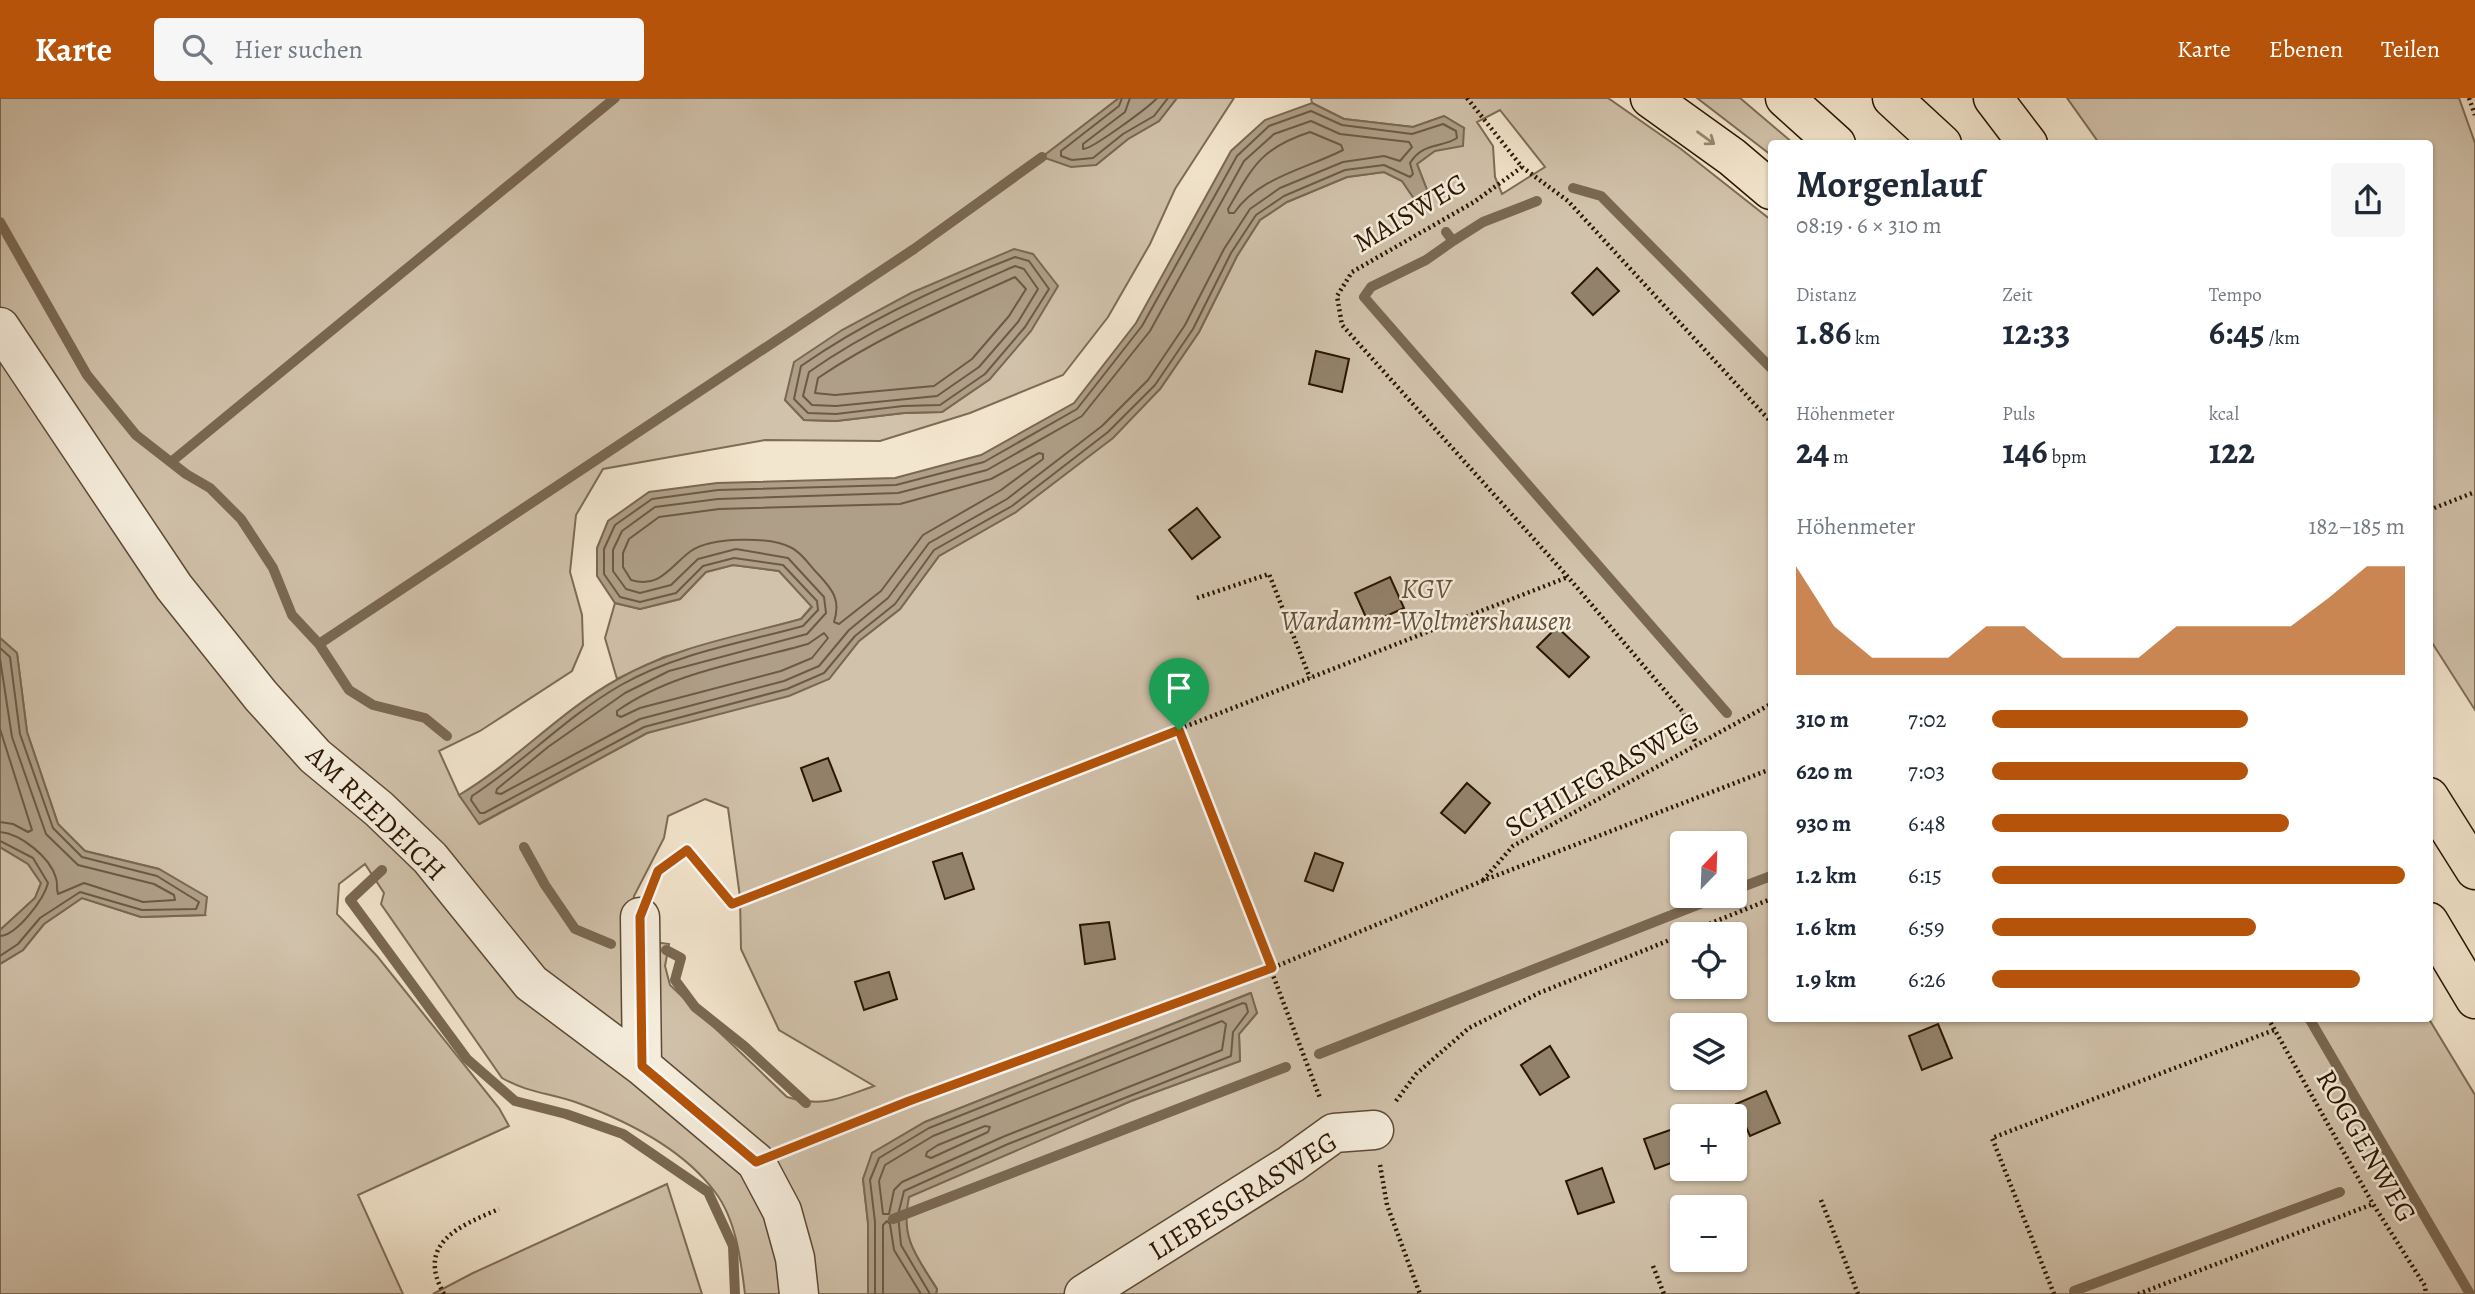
<!DOCTYPE html>
<html lang="de">
<head>
<meta charset="utf-8">
<style>
	body { margin:0; font-family:Alegreya,serif; background:#f6f6f7; color:#1f2937; height:100vh; display:flex; flex-direction:column; font-size:26px; white-space:nowrap }
	* { box-sizing:border-box; margin:0 }
	p { font-size:23px; color:#747a83 }
	.icon { flex:none; width:38px; height:38px; fill:none; stroke:currentColor; stroke-width:2; stroke-linecap:round; stroke-linejoin:round }
	.map { position:relative; flex:1; overflow:hidden }
	.sheet { position:absolute; left:1768px; top:42px; width:665px; height:882px; display:flex; flex-direction:column; background:#fff; border-radius:7px; box-shadow:0 2px 5px #0004 }
	.sheet>* { flex:none }
	.needle { width:46px; rotate:23deg }
	.tools { position:absolute; left:1670px; top:733px; display:grid; gap:14px }
	.tools a { display:grid; place-items:center; width:77px; height:77px; border-radius:7px; background:#fff; box-shadow:0 2px 5px #0004; font-size:35px }
	.pin { position:absolute; display:grid; place-items:center; width:60px; height:60px; color:#fff; margin:-72px -30px; border-radius:50% 50% 50% 0; rotate:-45deg; box-shadow:0 0 7px #0007 }
	.pin .icon { rotate:45deg }
	.round { display:grid; place-items:center; flex:none; width:74px; height:74px; border-radius:7px; background:#f6f6f7 }
	.headline { display:flex; align-items:center; justify-content:space-between; height:119px; padding:0 28px }
	h1 { font-size:38px; font-weight:600; line-height:52px }
	.metrics { display:grid; grid-template-columns:repeat(3,1fr); gap:10px; height:119px; padding:7px 28px }
	.metrics div { display:grid; align-content:center }
	.metrics b { font-size:35px; font-weight:600 }
	.metrics small { font-size:19px; font-weight:400 }
	.metrics p { font-size:19px }
	.chart { height:196px; padding:14px 28px }
	.chart p { display:flex; justify-content:space-between }
	.chart svg { width:100%; height:126px; margin-top:7px; fill:#b45309; opacity:.7 }
	ul { padding:0 28px; list-style:none; font-size:23px }
	li { display:grid; grid-template-columns:112px 84px 1fr; align-items:center; height:52px }
	li i { height:18px; border-radius:9px; background:#b45309 }
	header { display:flex; align-items:center; gap:42px; box-sizing:border-box; height:98px; padding:0 35px; background:#b45309; color:#fff }
	header strong { font-size:33px }
	nav { display:flex; gap:38px; margin-inline-start:auto; font-size:24px }
	.search { width:490px; height:63px; background:#f6f6f7; display:flex; align-items:center; gap:18px; box-sizing:border-box; padding:0 24px; border-radius:7px; color:#747a83; font-size:26px }
	.map>svg:first-child { display:block }
	.green { fill:#d1c2ab; stroke:#7e6c56; stroke-width:2; fill-rule:evenodd }
	.water { fill:#af9f88; stroke:#7a6852; stroke-width:2 }
	.lines { fill:none; stroke-linecap:round; stroke-linejoin:round }
	.shore { stroke:#6c5a44; stroke-width:2 }
	.stream { stroke:#7a6852; stroke-width:10 }
	.building { fill:#93826b; stroke:#2a1500; stroke-width:2 }
	.minor-casing { stroke:#5c4934; stroke-width:41 }
	.highway-casing { stroke:#2a1500; stroke-width:41 }
	.path { stroke:#2a1500; stroke-width:4.5; stroke-dasharray:2 3.5; stroke-linecap:butt }
	.minor { stroke:#f7efdf; stroke-width:38 }
	.highway { stroke:#f3e6ce; stroke-width:38 }
	.oneway { stroke:#998871 }
	.route-casing { stroke:#fff; stroke-width:14 }
	.route { stroke:#b45309; stroke-width:9 }
	.labels { text-anchor:middle; dominant-baseline:central; stroke-width:5; stroke-linejoin:round; paint-order:stroke }
	.street-label { font-size:28px; fill:#2a1500; stroke:#f7efdf }
	.park-label { font-size:28px; font-style:italic; fill:#64523c; stroke:#f7efdf }
</style>
</head>
<body>
<header>
<strong>Karte</strong>
<div class="search"><svg class="icon" aria-label="search" viewBox="0 0 24 24"><circle cx="10" cy="10" r="6"/><path d="M15 15l6 6"/></svg>Hier suchen</div>
<nav><a>Karte</a><a>Ebenen</a><a>Teilen</a></nav>
</header>
<div class="map">
<svg width="2475" height="1196" viewBox="0 0 2475 1196">
	<rect width="100%" height="100%" fill="#f3e6ce"/>
	<filter id="stains"><feTurbulence type="fractalNoise" baseFrequency=".00286" numOctaves="4"/><feColorMatrix values="0 0 0 0 .2 0 0 0 0 .09 0 0 0 0 .02 0 0 0 .5 -.17"/></filter>
	<radialGradient id="worn" r=".72"><stop offset=".6" stop-color="#630" stop-opacity="0"/><stop offset="1" stop-color="#630" stop-opacity=".3"/></radialGradient>
	<path class="green" d="M0,0H1119L1043,59L1096,67L1128,41L1159,23L1177,0H1234L1175,91L1150,146L1108,219L1063,277L970,315L880,343L765,342L603,371L576,417L570,474L582,517L583,547L572,573L480,633L439,653L459,697L480,726L647,635L829,581L859,543L900,511L939,458L1016,414L1160,291L1199,234L1237,158L1260,122L1287,104L1347,79L1384,74L1402,83L1419,108L1429,97L1417,66L1464,30L1444,18L1413,29L1344,21L1312,5L1311,0H1608L1681,51L1771,122V920L2429,921L2475,997V1196H936L937,1191C916,1157 900,1140 908,1099L1131,1003L1240,963L1239,936L1257,915L1250,895L925,1024L873,1055L863,1081L868,1125V1196H745C741,1163 736,1121 715,1094C683,1051 627,1023 578,1005C550,995 528,995 502,980L381,806L384,795L365,766L339,786L337,816L377,858L499,1010L509,1028L358,1097L403,1196H0V866L23,852L44,826L82,800L141,819L205,817L159,771L85,753L58,726L27,634L17,555L0,540ZM1500,12L1545,69L1502,96L1495,79L1493,48L1477,24ZM960,176L990,281L942,314L904,315L836,323L804,322L785,302L911,195ZM705,701L728,710L740,799L741,851L779,932L874,988C840,1000 823,1010 787,999L670,887L665,868L669,846L626,840L634,798L664,740L668,718ZM1682,746H1734V798H1682ZM1682,836H1734V889H1682ZM1682,928H1734V980H1682ZM1682,1018H1734V1071H1682ZM1682,1110H1734V1162H1682Z
		M1697,0H1740L1793,45L1771,46V57Z
		M2067,0H2459L2475,45V612L2429,540V46L2099,45Z
		M733,467L779,473L812,508L801,521L664,559L617,581L605,540L615,505L640,511L680,501L706,474Z
		M0,749L28,766L41,785L35,800L0,832Z
		M667,1086L702,1196H433L473,1175Z"/>
	<path class="water" d="M1119,0H1177L1159,23L1128,41L1096,67L1071,69L1042,59Z
		M1312,5L1344,21L1413,29L1444,18L1464,30L1463,48L1435,53L1417,66L1429,97L1427,108H1419L1402,83L1384,74L1347,79L1287,104L1260,122L1237,158L1199,234L1160,291L1113,340L1016,414L939,458L900,511L859,543L829,581L789,598L647,635L479,726L459,697C515,664 560,613 618,581C674,549 739,538 801,521L812,509L779,473L733,467L706,474L680,501L640,511L615,505L597,478V450L608,423L649,394L717,385L895,380L981,357L1074,305L1136,225L1231,53L1265,22Z
		M1014,151L1033,156L1058,188L1031,233L990,281L942,314L904,315L836,323L804,322L785,302L794,264L842,232L911,195Z
		M0,540L17,555L27,634L58,726L85,753L159,771L207,799L205,817L141,819L82,800L44,826L23,852L0,866V832L35,800L41,785L28,766L0,749Z
		M1251,895L1257,915L1239,936L1240,963L1131,1003L909,1099C900,1140 916,1158 937,1191L936,1196H868V1125L863,1081L872,1055L925,1024Z"/>
	<g class="lines">
		<path class="shore" d="M1122,0L1119,8L1061,53V58L1072,62L1093,60L1123,36L1154,18L1168,0
			M1130,0L1125,14L1083,46V51C1091,52 1149,9 1157,0
			M1311,13L1342,27L1412,36L1443,26L1456,33L1457,40C1442,50 1423,44 1410,65L1413,76L1410,79L1384,67L1345,72L1284,98L1256,117L1231,155L1193,231L1155,287L1108,334L1012,408L934,452L895,506L855,538L824,575L787,591L644,629L484,715H480L471,702L472,698C524,664 567,618 621,587C677,555 742,545 803,528L818,512L817,503L783,467L734,460L703,468L676,495L640,504L620,499L604,476V451L615,427L652,401L718,392L896,387L984,364L1077,311L1142,228L1237,58L1269,28Z
			M1311,23L1340,36L1409,44L1412,49L1400,63L1384,58L1343,64L1280,90L1250,111L1224,151L1185,227L1148,282L1102,328L1007,401L929,445L888,500L849,532L819,568L784,583L640,621L501,696L496,695L497,691L548,649L625,595L669,573L807,536L826,515L824,499L788,460L736,451L698,461L671,487L640,495L626,491L613,473V452L622,433L655,409L718,401L898,395L987,372L1082,318L1150,233L1244,63L1274,36Z
			M1310,34L1341,47L1343,52C1306,71 1259,79 1234,115H1229L1228,111C1253,68 1261,50 1310,34Z
			M1015,159L1029,163L1049,191L1025,229L985,276L940,307L903,308L836,316L808,315L794,301L801,268C867,222 940,188 1015,159Z
			M1015,168L1024,171L1038,191L1018,224L979,269L937,298L836,308L812,307L803,298L809,274C873,229 944,199 1015,168Z
			M1015,179L1026,191L1009,218L972,261L934,288L835,297L815,295L818,280C880,238 947,210 1015,179Z
			M1039,355L1043,356V361L1001,392L923,437L881,493L839,526L834,524C841,502 833,492 818,476C810,468 802,455 792,450C770,438 711,439 691,453C671,467 661,491 631,482L623,469V455L629,441L659,419L719,411L900,406L991,381Z
			M824,535L828,540L812,560L781,573L640,610L621,619L617,617V613C672,574 745,564 808,546Z
			M0,550L10,559L20,636L53,730L82,759L157,778L199,804L196,811L142,812L80,794L40,820L18,846L0,858
			M0,561L12,639L46,736L78,767L154,786L174,797L175,802L143,804L84,785L58,796C56,790 58,786 56,780C50,759 21,736 0,734
			M0,631L32,732L28,734L13,726L0,724
			M0,743L33,760L48,785C44,801 17,837 0,838
			M1222,923L1226,926L1222,952L1005,1038L902,1084L894,1092L889,1116H883L879,1083L885,1067L933,1038Z
			M985,1028L990,1029L988,1034L931,1060L926,1058L927,1054L938,1047Z
			M875,1196V1124L870,1082L879,1060L929,1030L1243,905L1246,906L1248,914L1233,934L1231,958L1008,1046L904,1093L898,1117L901,1147L930,1196
			M883,1196V1127L887,1123L890,1126L894,1152L921,1196"/>
		<path class="stream" d="M1573,90L1601,98L1771,270
			M0,124L87,277L136,337L186,376L210,390L241,421L273,470L292,517L319,546L349,592L373,607L425,620L447,638
			M1446,134L1453,143L1426,162L1371,189L1364,199L1727,615
			M1453,143L1483,124L1537,103
			M171,364L615,0
			M319,546L914,151L1042,59
			M524,749L545,787L575,831L611,846
			M382,772L350,802L467,961L515,1003L566,1016L623,1036L708,1094L733,1148L735,1196
			M1734,792L1771,778
			M666,852L681,860L675,882L695,909L744,948L806,1005
			M2309,920L2470,1196
			M1319,956L1720,798
			M893,1121L1286,969
			M2074,1193L2340,1094"/>
	</g>
	<path class="building" d="M1597,170L1619,193L1593,217L1572,195Z
		M1316,253L1349,261L1342,294L1309,286Z
		M1197,410L1220,439L1192,461L1169,432Z
		M1390,479L1404,510L1369,526L1355,495Z
		M1557,529L1589,559L1569,579L1537,549Z
		M828,660L841,693L813,703L801,670Z
		M1467,685L1490,705L1465,735L1441,715Z
		M962,755L974,791L945,801L933,764Z
		M1315,755L1343,765L1333,793L1305,783Z
		M1109,824L1115,861L1085,866L1080,827Z
		M889,874L897,901L864,912L855,884Z
		M1938,926L1952,960L1922,972L1909,938Z
		M1550,948L1569,979L1540,997L1521,967Z
		M1766,993L1780,1025L1750,1038L1736,1006Z
		M1682,1028V1061L1655,1071L1644,1041Z
		M1602,1070L1614,1104L1578,1116L1566,1083Z"/>
	<g class="lines">
		<defs>
			<path id="minor" d="M0,229L174,489L261,598L315,658L379,711L430,760L531,885L642,968L756,1064L782,1113L795,1160L799,1196
				M640,819L642,968
				M1084,1196L1291,1066L1334,1035L1374,1032"/>
			<path id="highway" d="M1650,0L1732,59L1771,92
				M1785,0L1836,46
				M1892,0L1942,46
				M1993,0L2028,46
				M2429,699L2475,772
				M2429,824L2475,901"/>
		</defs>
		<use href="#minor" class="minor-casing"/>
		<use href="#highway" class="highway-casing"/>
		<path class="path" d="M1467,0L1522,69L1568,103L1771,324
			M2469,0L2475,17
			M1522,69L1474,104L1352,174L1337,198L1342,227L1568,479L1683,614L1696,646
			M2429,412L2475,394
			M1197,500L1269,476L1310,580
			M1179,632L1320,1000
			M1483,782L1513,748L1771,606
			M654,785L658,773L687,752L731,806L1568,479
			M1684,836L1771,801
			M2268,920L2373,1106L2425,1188L2426,1196
			M1396,1003L1416,976L1469,930L1539,895L1682,837
			M789,1051L910,1003L1272,870L1482,783L1771,671
			M1380,1067L1387,1107L1420,1196
			M1821,1102L1858,1196
			M1653,1168L1664,1196
			M444,1196C415,1145 460,1128 499,1111
			M2054,1196L1992,1040L2274,932
			M2138,1196L2373,1106"/>
		<use href="#minor" class="minor"/>
		<use href="#highway" class="highway"/>
	</g>
	<defs><path id="oneway-shaft" d="M-6 0H5M1.5-3L5.5 0L1.5 3" fill="none" stroke-width="1.6" stroke-linecap="round" stroke-linejoin="round" transform="scale(1.75)"/></defs>
	<use class="oneway" href="#oneway-shaft" transform="translate(1706 40) rotate(36)"/>
	<g class="lines">
		<defs>
			<path id="route" d="M1179,632L1272,870L909,1003L756,1064L642,968L640,819L658,773L687,752L732,806Z"/>
		</defs>
		<use href="#route" class="route-casing"/>
		<use href="#route" class="route"/>
	</g>
	<g class="labels">
		<g class="street-label">
			<text transform="translate(1410 115) rotate(-31)">MAISWEG</text>
			<text transform="translate(1602 677) rotate(-30)">SCHILFGRASWEG</text>
			<text transform="translate(376 715) rotate(44)">AM REEDEICH</text>
			<text transform="translate(2366 1048) rotate(60)">ROGGENWEG</text>
			<text transform="translate(1243 1098) rotate(-32)">LIEBESGRASWEG</text>
		</g>
		<g class="park-label">
			<text x="1426" y="491">KGV<tspan x="1426" dy="32">Wardamm-Woltmershausen</tspan></text>
		</g>
	</g>
	<rect width="100%" height="100%" filter="url(#stains)"/>
	<rect width="100%" height="100%" fill="url(#worn)"/>
</svg>
<div class="tools">
<a><svg class="needle" viewBox="-14 -14 28 28"><path d="M0-13l5 13h-10z" fill="#e53935"/><path d="M0 13l5-13h-10z" fill="#747a83"/></svg></a>
<a><svg class="icon" aria-label="locate" viewBox="0 0 24 24"><circle cx="12" cy="12" r="6"/><path d="M12 2v4M12 18v4M2 12h4M18 12h4"/></svg></a>
<a><svg class="icon" aria-label="layers" viewBox="0 0 24 24"><path d="M12 4l9 5-9 5-9-5zM3 14l9 5 9-5"/></svg></a>
<a>+</a>
<a>−</a>
</div>
<div class="pin" style="left:1179px;top:632px;background:#1e9e55"><svg class="icon" aria-label="arrive" viewBox="0 0 24 24"><path d="M6 21V4h12l-3 4 3 4H6"/></svg></div>
<section class="sheet">
<div class="headline"><div><h1>Morgenlauf</h1><p>08:19 · 6 × 310 m</p></div><a class="round"><svg class="icon" aria-label="share" viewBox="0 0 24 24"><path d="M12 15V3M7 8l5-5 5 5M5 13v7h14v-7"/></svg></a></div>
<div class="metrics">
<div><p>Distanz</p><b>1.86<small> km</small></b></div>
<div><p>Zeit</p><b>12:33</b></div>
<div><p>Tempo</p><b>6:45<small> /km</small></b></div>
</div>
<div class="metrics">
<div><p>Höhenmeter</p><b>24<small> m</small></b></div>
<div><p>Puls</p><b>146<small> bpm</small></b></div>
<div><p>kcal</p><b>122</b></div>
</div>
<div class="chart"><p><span>Höhenmeter</span>182–185 m</p>
<svg viewBox="0 0 160 44" preserveAspectRatio="none"><path d="M0 44V6L10 27L20 38L30 38L40 38L50 27L60 27L70 38L80 38L90 38L100 27L110 27L120 27L130 27L140 17L150 6L160 6V44z"/></svg>
</div>
<ul>
<li><b>310 m</b>7:02<i style="width:62%"></i></li>
<li><b>620 m</b>7:03<i style="width:62%"></i></li>
<li><b>930 m</b>6:48<i style="width:72%"></i></li>
<li><b>1.2 km</b>6:15<i style="width:100%"></i></li>
<li><b>1.6 km</b>6:59<i style="width:64%"></i></li>
<li><b>1.9 km</b>6:26<i style="width:89%"></i></li>
</ul>
</section>
</div>
</body>
</html>
